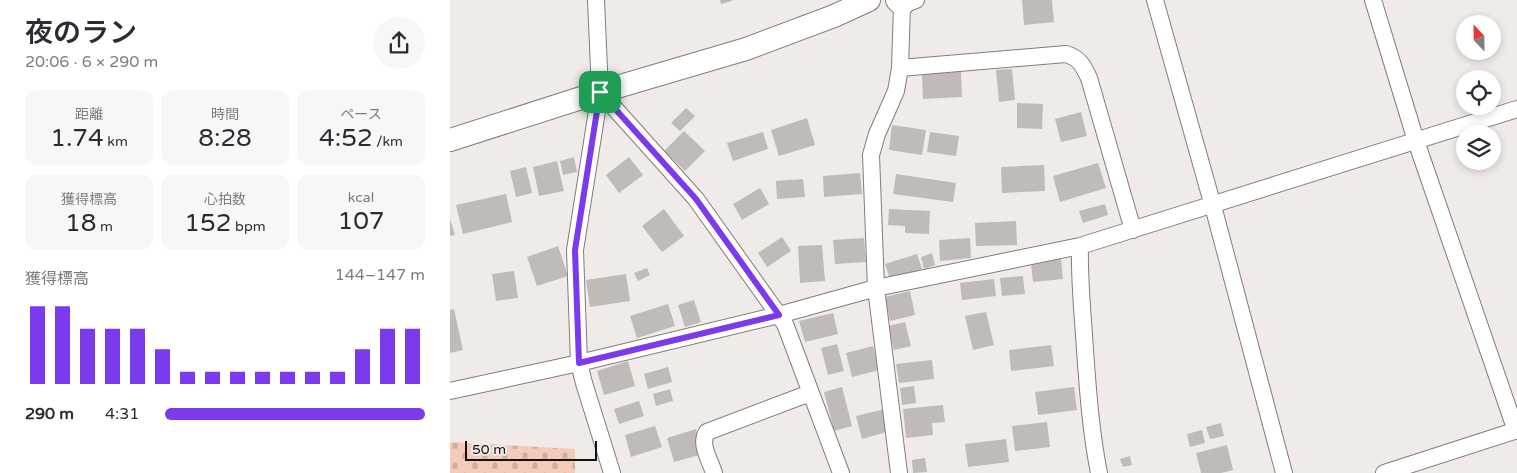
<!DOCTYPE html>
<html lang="ja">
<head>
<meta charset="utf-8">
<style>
	body { margin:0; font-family:"Varela Round","Noto Sans JP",sans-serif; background:#f7f7f7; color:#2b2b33; height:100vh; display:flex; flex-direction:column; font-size:19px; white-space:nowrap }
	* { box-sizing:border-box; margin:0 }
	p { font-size:16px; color:#7c7c81 }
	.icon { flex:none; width:28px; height:28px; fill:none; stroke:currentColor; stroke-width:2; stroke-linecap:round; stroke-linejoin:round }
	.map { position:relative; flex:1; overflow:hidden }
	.details { display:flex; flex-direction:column; background:#fff; width:450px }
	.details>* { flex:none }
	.needle { width:32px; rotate:338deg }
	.controls { position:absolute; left:1006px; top:15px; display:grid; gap:10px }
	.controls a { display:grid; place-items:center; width:45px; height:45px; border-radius:50%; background:#fff; box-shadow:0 2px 8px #0003; font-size:25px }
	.scale { position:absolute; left:15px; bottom:12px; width:132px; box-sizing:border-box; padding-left:5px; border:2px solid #131110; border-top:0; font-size:14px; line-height:18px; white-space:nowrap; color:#131110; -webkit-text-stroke:4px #f0ebe8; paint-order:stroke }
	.pin { position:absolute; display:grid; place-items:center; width:42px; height:42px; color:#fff; margin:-21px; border-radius:10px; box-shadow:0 2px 8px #0006 }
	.round { display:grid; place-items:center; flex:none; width:52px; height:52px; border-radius:26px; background:#f7f7f7 }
	.summary { display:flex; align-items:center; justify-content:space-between; height:85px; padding:0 25px }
	h1 { font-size:28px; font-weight:600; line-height:38px }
	.figures { display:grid; grid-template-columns:repeat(3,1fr); gap:8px; height:85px; padding:5px 25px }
	.figures div { display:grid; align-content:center; border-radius:12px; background:#f7f7f7; text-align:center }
	.figures b { font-size:25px; font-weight:600 }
	.figures small { font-size:14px; font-weight:400 }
	.figures p { font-size:14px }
	.chart { height:140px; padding:10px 25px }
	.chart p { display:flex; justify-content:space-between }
	.chart svg { width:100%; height:90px; margin-top:5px; stroke:#7c3aed; stroke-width:6 }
	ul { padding:0 25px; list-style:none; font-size:16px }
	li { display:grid; grid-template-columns:80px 60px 1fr; align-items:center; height:38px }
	li i { height:12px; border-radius:6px; background:#7c3aed }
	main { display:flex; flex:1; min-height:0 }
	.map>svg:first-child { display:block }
	.cemetery { fill:url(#cemetery-stones) }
	.building { fill:#c0bab8 }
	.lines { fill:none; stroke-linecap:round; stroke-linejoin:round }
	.street-casing { stroke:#827d7b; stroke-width:18 }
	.secondary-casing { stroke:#827d7b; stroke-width:24 }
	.street { stroke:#fff; stroke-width:16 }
	.secondary { stroke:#fff; stroke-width:22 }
	.route-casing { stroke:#fff; stroke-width:10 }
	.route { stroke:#7c3aed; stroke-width:6 }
</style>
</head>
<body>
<main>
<section class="details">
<div class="summary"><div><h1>夜のラン</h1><p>20:06 · 6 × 290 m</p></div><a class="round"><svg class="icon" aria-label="share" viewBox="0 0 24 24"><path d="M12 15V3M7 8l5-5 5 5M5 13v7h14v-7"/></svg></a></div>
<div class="figures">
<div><p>距離</p><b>1.74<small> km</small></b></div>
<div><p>時間</p><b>8:28</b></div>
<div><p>ペース</p><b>4:52<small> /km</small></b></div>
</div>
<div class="figures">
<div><p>獲得標高</p><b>18<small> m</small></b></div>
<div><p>心拍数</p><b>152<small> bpm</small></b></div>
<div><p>kcal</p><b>107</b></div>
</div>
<div class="chart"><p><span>獲得標高</span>144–147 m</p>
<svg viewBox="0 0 160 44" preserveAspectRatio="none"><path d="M5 44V6M15 44V6M25 44V17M35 44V17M45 44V17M55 44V27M65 44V38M75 44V38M85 44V38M95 44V38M105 44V38M115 44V38M125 44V38M135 44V27M145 44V17M155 44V17"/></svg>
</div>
<ul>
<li><b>290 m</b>4:31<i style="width:100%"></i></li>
</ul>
</section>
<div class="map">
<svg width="1067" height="473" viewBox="0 0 1067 473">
	<defs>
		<pattern id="cemetery-stones" width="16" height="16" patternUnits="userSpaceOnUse" patternTransform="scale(1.25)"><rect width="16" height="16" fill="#f4cabb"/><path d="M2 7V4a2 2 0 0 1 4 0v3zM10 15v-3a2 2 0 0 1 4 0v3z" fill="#d0aca0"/></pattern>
	</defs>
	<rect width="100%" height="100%" fill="#f0ebe8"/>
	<path class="cemetery" d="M0,442L125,449V473H0Z"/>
	<path class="building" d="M270,0H282V1L271,4Z
		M572,0H602L604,22L574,25Z
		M562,69L565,100L549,102L546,70Z
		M511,72L512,97L473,99L472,73Z
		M567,103L593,104L592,129L567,128Z
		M236,108L245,116L230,131L221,123Z
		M631,112L637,136L611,142L605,119Z
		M357,118L365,145L329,156L321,130Z
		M442,125L476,130L472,155L439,150Z
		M234,131L255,151L235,171L214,151Z
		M313,132L318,149L283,161L277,143Z
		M480,132L509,136L506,156L477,152Z
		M124,157L127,172L113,175L110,161Z
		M179,157L193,175L169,193L156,175Z
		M107,161L114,191L89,196L83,167Z
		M648,163L656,188L610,202L603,176Z
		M594,165L595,191L552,193L551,167Z
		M76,167L82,193L66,197L60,171Z
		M410,173L412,194L374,197L373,176Z
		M446,174L506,183L503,202L443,194Z
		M353,179L355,197L327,199L326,181Z
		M310,188L319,204L292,220L283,204Z
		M56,194L62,222L13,234L6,205Z
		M655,204L658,215L633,223L629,211Z
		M214,209L234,236L212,252L192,226Z
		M439,209L480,211L479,234L455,233V226L438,225Z
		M0,219L5,235L0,236Z
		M566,221L567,245L526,246L525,223Z
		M332,237L341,251L317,267L308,253Z
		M414,238L416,262L385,264L383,240Z
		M520,238L521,258L490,261L489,240Z
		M372,245L375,281L350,283L348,246Z
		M108,246L118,276L87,286L77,257Z
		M482,253L485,265L474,269L471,257Z
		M467,254L472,269L440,279L435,264Z
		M611,259L613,279L583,282L581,262Z
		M197,268L200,275L188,281L184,273Z
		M64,271L68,298L46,301L42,274Z
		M176,274L180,301L140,307L136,280Z
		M573,276L575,294L552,296L550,278Z
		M544,279L546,296L512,300L510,283Z
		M460,291L465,315L440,321L435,297Z
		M244,300L251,322L235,327L228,305Z
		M218,304L225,326L187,338L180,316Z
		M4,309L13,350L0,353V310Z
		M536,312L544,345L523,350L515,316Z
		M383,313L388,334L355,342L349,321Z
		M455,322L461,346L444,350L438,326Z
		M387,344L394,371L378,375L371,348Z
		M601,345L604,366L561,371L559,350Z
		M423,346L429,370L402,377L396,353Z
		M482,360L484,379L449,383L446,364Z
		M178,361L185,386L154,395L147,371Z
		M218,367L222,382L198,389L194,374Z
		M464,386L466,403L452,405L450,388Z
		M392,387L402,426L384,431L374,392Z
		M624,387L627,410L588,415L585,392Z
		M220,389L223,401L206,406L203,394Z
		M189,401L194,416L169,424L164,409Z
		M493,405L495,422L482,423L483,435L456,438L453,409Z
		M435,409L440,431L412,439L406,416Z
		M597,422L600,447L565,451L562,426Z
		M771,423L774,436L760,439L756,427Z
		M205,426L212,447L181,457L175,435Z
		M246,429L253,454L224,462L217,438Z
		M752,430L755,443L740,447L737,434Z
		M556,439L559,462L518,467L515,444Z
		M777,445L783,470L771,473H751L746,453Z
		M680,456L682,465L673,467L670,459Z
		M475,458L477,472L463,473L462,460Z"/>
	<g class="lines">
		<defs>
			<path id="street" d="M146,0L150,92L125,250L129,363L134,383L162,473
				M705,0L763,206L834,473
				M923,0L966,141L1066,431
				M450,68L616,54C629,58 633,65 639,78L683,230
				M150,92L246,199L335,324L391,473
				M630,246C629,281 633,316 635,350C638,392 641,433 649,473
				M0,391L129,363L329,315L426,288L630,246L1067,109
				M264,473C260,460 249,444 257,432L360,393
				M449,473L426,288L421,155L427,134L446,91L450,68L452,5L466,0
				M934,473L1067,430"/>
			<path id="secondary" d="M447,0L452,5
				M0,140L150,92L296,49L384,16L419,0"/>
		</defs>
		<use href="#street" class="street-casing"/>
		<use href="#secondary" class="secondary-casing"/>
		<use href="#street" class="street"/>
		<use href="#secondary" class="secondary"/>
	</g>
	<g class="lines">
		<defs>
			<path id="route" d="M150,92L246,199L329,315L129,363L125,250Z"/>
		</defs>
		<use href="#route" class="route-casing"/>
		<use href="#route" class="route"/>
	</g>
</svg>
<div class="controls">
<a><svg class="needle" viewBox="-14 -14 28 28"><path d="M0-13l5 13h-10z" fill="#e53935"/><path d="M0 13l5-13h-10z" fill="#7c7c81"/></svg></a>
<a><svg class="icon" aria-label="locate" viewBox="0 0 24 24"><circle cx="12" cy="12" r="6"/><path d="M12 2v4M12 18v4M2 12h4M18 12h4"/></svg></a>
<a><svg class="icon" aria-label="layers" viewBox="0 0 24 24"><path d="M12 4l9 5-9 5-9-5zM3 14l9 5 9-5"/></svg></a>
</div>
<div class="scale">50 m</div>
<div class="pin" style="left:150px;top:92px;background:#1e9e55"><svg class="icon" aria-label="arrive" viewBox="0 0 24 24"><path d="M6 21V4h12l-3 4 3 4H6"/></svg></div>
</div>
</main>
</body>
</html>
